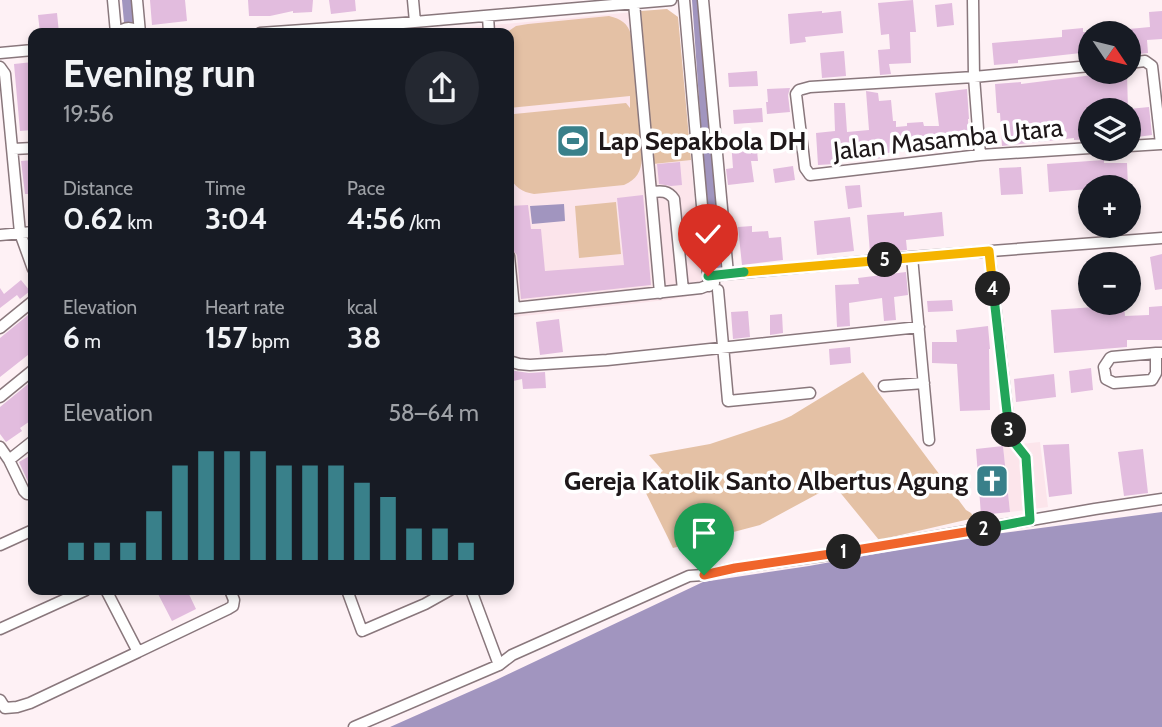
<!DOCTYPE html>
<html lang="en">
<head>
<meta charset="utf-8">
<style>
	body { margin:0; font-family:Cabin,sans-serif; background:#242831; color:#f1f3f6; height:100vh; display:flex; flex-direction:column; font-size:26px; white-space:nowrap }
	* { box-sizing:border-box; margin:0 }
	p { font-size:23px; color:#9ea1a6 }
	.icon { flex:none; width:38px; height:38px; fill:none; stroke:currentColor; stroke-width:2; stroke-linecap:round; stroke-linejoin:round }
	.map { position:relative; flex:1; overflow:hidden }
	.panel { position:absolute; left:28px; top:28px; width:486px; height:567px; display:flex; flex-direction:column; background:#171b24; border-radius:14px; box-shadow:0 4px 10px #0003 }
	.panel>* { flex:none }
	.needle { width:46px; rotate:125deg }
	.buttons { position:absolute; left:1078px; top:21px; display:grid; gap:14px }
	.buttons a { display:grid; place-items:center; width:63px; height:63px; border-radius:50%; background:#171b24; box-shadow:0 4px 10px #0003; font-size:35px }
	.pin { position:absolute; display:grid; place-items:center; width:60px; height:60px; color:#fff; margin:-72px -30px; border-radius:50% 50% 50% 0; rotate:-45deg; box-shadow:0 0 7px #0007 }
	.pin .icon { rotate:45deg }
	.km { position:absolute; width:35px; height:35px; margin:-18px; border-radius:50%; background:#222; color:#fff; font-size:19px; line-height:35px; text-align:center }
	.round { display:grid; place-items:center; flex:none; width:74px; height:74px; border-radius:37px; background:#242831 }
	.headline { display:flex; align-items:center; justify-content:space-between; height:119px; padding:0 35px }
	h1 { font-size:38px; font-weight:800; line-height:52px }
	.figures { display:grid; grid-template-columns:repeat(3,1fr); gap:10px; height:119px; padding:7px 35px }
	.figures div { display:grid; align-content:center }
	.figures b { font-size:30px; font-weight:800 }
	.figures small { font-size:19px; font-weight:400 }
	.figures p { font-size:19px }
	.chart { height:196px; padding:14px 35px }
	.chart p { display:flex; justify-content:space-between }
	.chart svg { width:100%; height:126px; margin-top:7px; stroke:#39808a; stroke-width:6 }
	.map>svg:first-child { display:block }
	.built { fill:#fce5eb }
	.green { fill:#e4c1a5 }
	.water { fill:#a195bf }
	.lines { fill:none; stroke-linecap:round; stroke-linejoin:round }
	.canal { stroke:#a195bf; stroke-width:10 }
	.building { fill:#e2bcde }
	.minor-casing { stroke:#89777c; stroke-width:13 }
	.minor { stroke:#fff; stroke-width:10 }
	.split-1-casing { stroke:#fff; stroke-width:14 }
	.split-2-casing { stroke:#fff; stroke-width:14 }
	.split-3-casing { stroke:#fff; stroke-width:14 }
	.split-4-casing { stroke:#fff; stroke-width:14 }
	.split-5-casing { stroke:#fff; stroke-width:14 }
	.split-6-casing { stroke:#fff; stroke-width:14 }
	.split-7-casing { stroke:#fff; stroke-width:14 }
	.split-1 { stroke:#f0652b; stroke-width:9 }
	.split-2 { stroke:#f0652b; stroke-width:9 }
	.split-3 { stroke:#22a559; stroke-width:9 }
	.split-4 { stroke:#22a559; stroke-width:9 }
	.split-5 { stroke:#f5b400; stroke-width:9 }
	.split-6 { stroke:#f5b400; stroke-width:9 }
	.split-7 { stroke:#22a559; stroke-width:9 }
	.labels { text-anchor:middle; dominant-baseline:central; stroke-width:7; stroke-linejoin:round; paint-order:stroke }
	.street-label { font-size:26px; fill:#1f181a; stroke:#fff }
	.poi-label { font-size:26px; font-weight:bold; fill:#1f181a; stroke:#fff; text-anchor:start }
</style>
</head>
<body>
<div class="map">
<svg width="1162" height="727" viewBox="0 0 1162 727">
	<rect width="100%" height="100%" fill="#fef1f5"/>
	<path class="built" d="M667,9L678,17L703,294L666,300L514,317L509,316V33H461V28Z
		M1040,442L1048,507L1010,512L1003,446Z"/>
	<path class="green" d="M667,9L678,17L691,160L653,164L641,11Z
		M609,16C621,19 628,23 631,35L642,158C641,172 637,179 624,185L534,194C522,192 514,187 509,175V110L511,121L514,114L626,103L630,108V96L509,108V33H506L516,26L528,24Z
		M616,202L621,254L579,258L575,206Z
		M863,372L966,510L971,513L974,518L879,540L834,485L760,525L673,548L641,483L663,471L649,455L710,444L782,420L791,416Z"/>
	<path class="water" d="M564,204L565,221L532,224L530,206Z
		M1162,512V727H390L496,680L703,582L809,566L957,539Z"/>
	<g class="lines">
		<path class="canal" d="M127,0L130,33
			M697,0L716,268"/>
	</g>
	<path class="building" d="M150,0H185L187,21L152,25Z
		M248,0H313L312,12L293,13V11L270,16H249Z
		M329,0H355L356,11L331,14Z
		M913,0L916,32H910L911,63L889,64L891,74L880,75L878,50L890,49L889,34L881,35L878,3Z
		M952,3L954,25L937,27L935,5Z
		M822,11V13L841,11L843,33L805,37L806,42L790,44L788,14Z
		M1162,11V39L1147,40L1148,53L1129,55V29L1150,27L1149,12Z
		M57,13L59,33H40L38,15Z
		M1083,28V32H1090V52L1018,60V63L994,65L992,43L1062,37V30Z
		M844,51L846,76L822,78L820,53Z
		M33,62V71H30V84L32,107L33,106V130L20,131L14,64Z
		M757,71L758,86L729,87L728,73Z
		M1127,74L1128,110H1090V139L1074,140V138L1002,146L1000,113H997L995,84L1021,82V84L1093,75Z
		M790,88L788,95L790,112L767,114L766,102H768L767,89Z
		M967,89L969,119H968L969,148L908,154L907,149L883,154V158L859,161L858,159L835,161V164L818,165L816,133L835,131L834,103H845L847,132L869,130L866,91L878,93L879,101L891,100L893,121H896V127L907,126V123L923,122L924,126H939L935,93Z
		M1149,107L1152,135L1129,138V109Z
		M762,108L763,122L734,124L733,110Z
		M756,140L758,161H751L754,182L728,185L726,169L733,168L731,141Z
		M33,160V194H25L21,161Z
		M1104,160V163H1127L1128,187H1090V189L1049,192L1047,164Z
		M680,162L682,185L671,186L659,184L657,164Z
		M793,166L795,180L775,183L773,169Z
		M1021,167L1023,194L1001,195L999,168Z
		M860,185L862,207L848,209L845,186Z
		M643,195L651,285L521,299L517,255L512,249L509,206L528,205L531,229H541L545,271L624,265L617,198Z
		M904,212V216L942,212L944,236L906,240L907,250L870,253L867,215Z
		M850,217L854,251L817,255L814,221Z
		M752,226V232L768,231L769,238L781,237L783,260L742,265L738,227Z
		M1162,254V289L1155,290L1150,257Z
		M906,272L908,295L894,297L896,320L884,321L882,298L849,303L850,326L837,327L835,285L859,284L858,278Z
		M21,280L30,291L20,299L17,295L0,308V288L4,294Z
		M952,300L953,311L928,312L927,301Z
		M1124,305L1125,316L1149,315V307L1162,306V340H1127V347L1054,353L1051,310Z
		M33,311V351L0,377V338Z
		M748,311L750,337L733,339L731,312Z
		M782,314L783,333L770,335V315Z
		M559,319L563,352L540,355L536,322Z
		M988,326L990,349H989L990,410L960,411L957,364L932,363V342H957L956,330Z
		M850,347L851,363L830,365L829,349Z
		M1091,368L1093,390L1071,393L1069,371Z
		M509,370L529,373L545,372L546,388L523,389L522,379L509,382Z
		M1054,374L1056,397L1016,402L1014,379Z
		M33,380V419L20,428L22,431L6,442L0,434V407Z
		M1069,444L1072,494L1049,497L1043,445Z
		M1003,446L1010,512L981,515L976,449Z
		M1143,449L1148,493L1124,496L1118,452Z
		M33,454V485L30,486L19,462Z
		M156,590H187L196,609L172,621Z"/>
	<g class="lines">
		<defs>
			<path id="minor" d="M113,0L116,33
				M137,0L140,33
				M413,0L415,22
				M684,0L709,286
				M703,0L728,274
				M973,0L974,77L980,155
				M634,3L660,293
				M488,16L489,33
				M118,33C125,26 133,27 141,33
				M260,33L403,23L671,0
				M0,53L33,50
				M1129,63L1145,61L1152,66L1161,144L1129,146
				M1090,66L974,77L810,87L799,90L796,94L805,168L810,175L980,155L1090,148
				M0,67L5,74L20,233L33,269
				M13,149L33,148
				M651,192C661,191 668,190 674,199L683,290
				M0,235L33,232
				M989,251L1010,437L1026,457L1030,520
				M509,256L514,308L701,288L714,283
				M912,257L929,440
				M708,276L912,257L1162,238
				M718,290L728,401L810,393
				M0,328L33,301
				M1156,353V373L1152,380L1114,383L1106,379L1104,367L1110,358L1112,357L1156,353H1162
				M509,361L519,364L530,365L607,360L919,327
				M884,386L924,383
				M0,397L33,370
				M0,447L9,460L33,441
				M9,460L24,491L27,494L33,493
				M0,545L33,530
				M106,590L138,652L228,609L233,606L234,600L230,590
				M347,590L362,631L425,604L450,590
				M471,590L499,665
				M0,629L86,590
				M0,700L5,708L17,707L30,703L138,652
				M354,727L499,665L512,655L689,576L703,575L735,568L828,555L1095,509L1162,499"/>
		</defs>
		<use href="#minor" class="minor-casing"/>
		<use href="#minor" class="minor"/>
	</g>
	<g class="lines">
		<defs>
			<path id="split-1" d="M704,575L735,568L844,552"/>
			<path id="split-2" d="M844,552L984,529"/>
			<path id="split-3" d="M984,529L1030,520L1026,457L1010,437L1009,430"/>
			<path id="split-4" d="M993,289L1009,430"/>
			<path id="split-5" d="M885,260L989,251L993,289"/>
			<path id="split-6" d="M744,272L885,260"/>
			<path id="split-7" d="M708,276L744,272"/>
		</defs>
		<use href="#split-1" class="split-1-casing"/>
		<use href="#split-2" class="split-2-casing"/>
		<use href="#split-3" class="split-3-casing"/>
		<use href="#split-4" class="split-4-casing"/>
		<use href="#split-5" class="split-5-casing"/>
		<use href="#split-6" class="split-6-casing"/>
		<use href="#split-7" class="split-7-casing"/>
		<use href="#split-1" class="split-1"/>
		<use href="#split-2" class="split-2"/>
		<use href="#split-3" class="split-3"/>
		<use href="#split-4" class="split-4"/>
		<use href="#split-5" class="split-5"/>
		<use href="#split-6" class="split-6"/>
		<use href="#split-7" class="split-7"/>
	</g>
	<defs>
		<symbol id="stadium-square" viewBox="-11 -11 22 22"><rect x="-9" y="-9" width="18" height="18" rx="4" fill="#39808a" stroke="#fff"/><path d="M0-5a6.5 5 0 1 0 0 10a6.5 5 0 1 0 0-10ZM-3.5-1.8h7v3.6h-7Z" fill="#fff"/></symbol>
		<symbol id="church-square" viewBox="-11 -11 22 22"><rect x="-9" y="-9" width="18" height="18" rx="4" fill="#39808a" stroke="#fff"/><path d="M-1.2-6h2.4v3.5h3.3v2.4h-3.3V6h-2.4V-.1h-3.3v-2.4h3.3Z" fill="#fff"/></symbol>
	</defs>
	<g fill-rule="evenodd">
		<use href="#stadium-square" x="554" y="122" width="38" height="38"/>
		<use href="#church-square" x="973" y="462" width="38" height="38"/>
	</g>
	<g class="labels">
		<g class="street-label">
			<text transform="translate(948 139) rotate(-6)">Jalan Masamba Utara</text>
		</g>
		<g class="poi-label">
			<text x="598" y="141">Lap Sepakbola DH</text>
			<text x="968" y="481" text-anchor="end">Gereja Katolik Santo Albertus Agung</text>
		</g>
	</g>
</svg>
<div class="buttons">
<a><svg class="needle" viewBox="-14 -14 28 28"><path d="M0-13l5 13h-10z" fill="#e53935"/><path d="M0 13l5-13h-10z" fill="#9ea1a6"/></svg></a>
<a><svg class="icon" aria-label="layers" viewBox="0 0 24 24"><path d="M12 4l9 5-9 5-9-5zM3 14l9 5 9-5"/></svg></a>
<a>+</a>
<a>−</a>
</div>
<div class="pin" style="left:704px;top:575px;background:#1e9e55"><svg class="icon" aria-label="arrive" viewBox="0 0 24 24"><path d="M6 21V4h12l-3 4 3 4H6"/></svg></div>
<div class="pin" style="left:708px;top:276px;background:#d93025"><svg class="icon" aria-label="check" viewBox="0 0 24 24"><path d="M5 12l5 5 9-10"/></svg></div>
<b class="km" style="left:844px;top:552px">1</b>
<b class="km" style="left:984px;top:529px">2</b>
<b class="km" style="left:1009px;top:430px">3</b>
<b class="km" style="left:993px;top:289px">4</b>
<b class="km" style="left:885px;top:260px">5</b>
<section class="panel">
<div class="headline"><div><h1>Evening run</h1><p>19:56</p></div><a class="round"><svg class="icon" aria-label="share" viewBox="0 0 24 24"><path d="M12 15V3M7 8l5-5 5 5M5 13v7h14v-7"/></svg></a></div>
<div class="figures">
<div><p>Distance</p><b>0.62<small> km</small></b></div>
<div><p>Time</p><b>3:04</b></div>
<div><p>Pace</p><b>4:56<small> /km</small></b></div>
</div>
<div class="figures">
<div><p>Elevation</p><b>6<small> m</small></b></div>
<div><p>Heart rate</p><b>157<small> bpm</small></b></div>
<div><p>kcal</p><b>38</b></div>
</div>
<div class="chart"><p><span>Elevation</span>58–64 m</p>
<svg viewBox="0 0 160 44" preserveAspectRatio="none"><path d="M5 44V38M15 44V38M25 44V38M35 44V27M45 44V11M55 44V6M65 44V6M75 44V6M85 44V11M95 44V11M105 44V11M115 44V17M125 44V22M135 44V33M145 44V33M155 44V38"/></svg>
</div>
</section>
</div>
</body>
</html>
